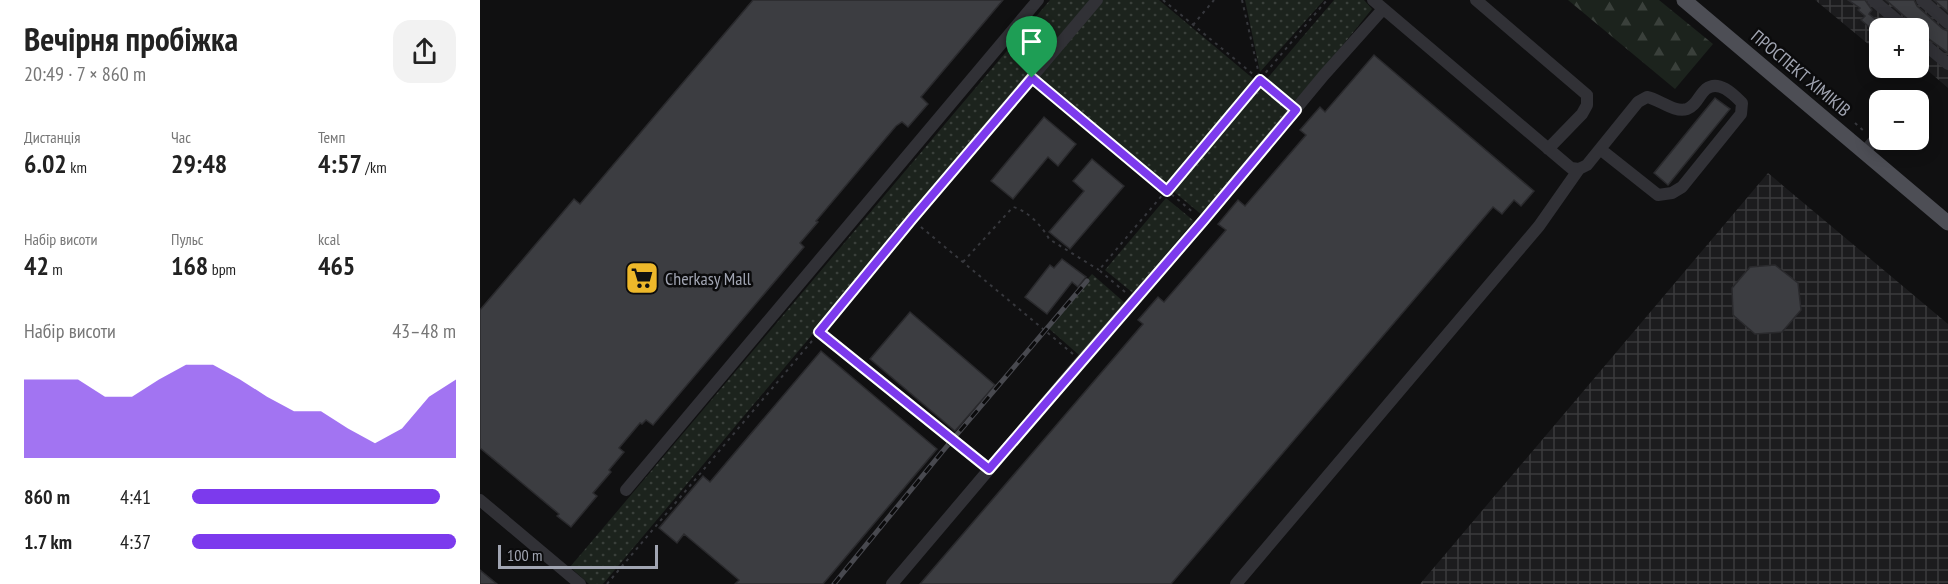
<!DOCTYPE html>
<html lang="uk">
<head>
<meta charset="utf-8">
<style>
	body { margin:0; font-family:"PT Sans Narrow",sans-serif; background:#f2f2f2; color:#222; height:100vh; display:flex; flex-direction:column; font-size:22px; white-space:nowrap }
	* { box-sizing:border-box; margin:0 }
	p { font-size:20px; color:#767676 }
	.icon { flex:none; width:33px; height:33px; fill:none; stroke:currentColor; stroke-width:2; stroke-linecap:round; stroke-linejoin:round }
	.map { position:relative; flex:1; overflow:hidden }
	.drawer { display:flex; flex-direction:column; background:#fff; width:480px }
	.drawer>* { flex:none }
	.tools { position:absolute; left:1389px; top:18px; display:grid; gap:12px }
	.tools a { display:grid; place-items:center; width:60px; height:60px; border-radius:12px; background:#fff; box-shadow:0 3px 15px #0003; font-size:30px }
	.scale { position:absolute; left:18px; bottom:15px; width:160px; box-sizing:border-box; padding-left:6px; border:3px solid #a1a5b2; border-top:0; font-size:16px; line-height:21px; white-space:nowrap; color:#a1a5b2; -webkit-text-stroke:4px #0b0b0c; paint-order:stroke }
	.pin { position:absolute; display:grid; place-items:center; width:51px; height:51px; color:#fff; margin:-62px -26px; border-radius:50% 50% 50% 0; rotate:-45deg; box-shadow:0 0 6px #0007 }
	.pin .icon { rotate:45deg }
	.round { display:grid; place-items:center; flex:none; width:63px; height:63px; border-radius:18px; background:#f2f2f2 }
	.head { display:flex; align-items:center; justify-content:space-between; height:102px; padding:0 24px }
	h1 { font-size:33px; font-weight:700; line-height:45px }
	.stats { display:grid; grid-template-columns:repeat(3,1fr); gap:9px; height:102px; padding:6px 24px }
	.stats div { display:grid; align-content:center }
	.stats b { font-size:26px; font-weight:700 }
	.stats small { font-size:16px; font-weight:400 }
	.stats p { font-size:16px }
	.chart { height:168px; padding:12px 24px }
	.chart p { display:flex; justify-content:space-between }
	.chart svg { width:100%; height:108px; margin-top:6px; fill:#7c3aed; opacity:.7 }
	ul { padding:0 24px; list-style:none; font-size:20px }
	li { display:grid; grid-template-columns:96px 72px 1fr; align-items:center; height:45px }
	li i { height:15px; border-radius:8px; background:#7c3aed }
	main { display:flex; flex:1; min-height:0 }
	.map>svg:first-child { display:block }
	.industrial { fill:url(#industrial-grid) }
	.grass { fill:url(#grass-dots) }
	.forest { fill:url(#forest-firs) }
	.building { fill:#3c3d41; stroke:#2a2a2d; stroke-width:1.5 }
	.lines { fill:none; stroke-linecap:round; stroke-linejoin:round }
	.path { stroke:#37383d; stroke-width:2; stroke-dasharray:3 4.5; stroke-linecap:butt }
	.minor { stroke:#313136; stroke-width:12 }
	.major { stroke:#4d4e55; stroke-width:15 }
	.rail-casing { stroke:#48494f; stroke-width:5 }
	.rail { stroke:#0b0b0c; stroke-width:3; stroke-dasharray:9; stroke-linecap:butt }
	.route-casing { stroke:#fff; stroke-width:12 }
	.route { stroke:#7c3aed; stroke-width:8 }
	.labels { text-anchor:middle; dominant-baseline:central; stroke-width:5; stroke-linejoin:round; paint-order:stroke }
	.street-label { font-size:18px; fill:#a1a5b2; stroke:#0b0b0c }
	.poi-label { font-size:18px; fill:#a1a5b2; stroke:#0b0b0c; text-anchor:start }
</style>
</head>
<body>
<main>
<section class="drawer">
<div class="head"><div><h1>Вечірня пробіжка</h1><p>20:49 · 7 × 860 m</p></div><a class="round"><svg class="icon" aria-label="share" viewBox="0 0 24 24"><path d="M12 15V3M7 8l5-5 5 5M5 13v7h14v-7"/></svg></a></div>
<div class="stats">
<div><p>Дистанція</p><b>6.02<small> km</small></b></div>
<div><p>Час</p><b>29:48</b></div>
<div><p>Темп</p><b>4:57<small> /km</small></b></div>
</div>
<div class="stats">
<div><p>Набір висоти</p><b>42<small> m</small></b></div>
<div><p>Пульс</p><b>168<small> bpm</small></b></div>
<div><p>kcal</p><b>465</b></div>
</div>
<div class="chart"><p><span>Набір висоти</span>43–48 m</p>
<svg viewBox="0 0 160 44" preserveAspectRatio="none"><path d="M0 44V12L10 12L20 12L30 19L40 19L50 12L60 6L70 6L80 12L90 19L100 25L110 25L120 32L130 38L140 32L150 19L160 12V44z"/></svg>
</div>
<ul>
<li><b>860 m</b>4:41<i style="width:94%"></i></li>
<li><b>1.7 km</b>4:37<i style="width:100%"></i></li>
</ul>
</section>
<div class="map">
<svg width="1468" height="584" viewBox="0 0 1468 584">
	<defs>
		<pattern id="industrial-grid" width="8" height="8" patternUnits="userSpaceOnUse" patternTransform="scale(1.5)"><rect width="8" height="8" fill="#1c1c1e"/><path d="M0 4h8M4 0v8" fill="none" stroke="#3a3a3c"/></pattern>
		<pattern id="grass-dots" width="8" height="8" patternUnits="userSpaceOnUse" patternTransform="scale(1.5)"><rect width="8" height="8" fill="#1c231d"/><path d="M2 2h.1M6 6h.1" fill="none" stroke="#3a403b" stroke-width="1.8" stroke-linecap="round"/></pattern>
		<pattern id="forest-firs" width="22" height="20" patternUnits="userSpaceOnUse" patternTransform="scale(1.5)"><rect width="22" height="20" fill="#1c231d"/><path d="M5 1l3.5 6h-7zM16 11l3.5 6h-7z" fill="#3a403b"/></pattern>
	</defs>
	<rect width="100%" height="100%" fill="#101011"/>
	<path class="industrial" d="M1335,0H1468V88L1439,63L1438,28H1400L1399,53Z
		M1288,173L1468,324V584H940Z"/>
	<path class="grass" d="M570,0H613L123,584H109L90,567Z
		M623,0H679L776,81L687,185L557,79Z
		M765,0H844L780,72Z
		M854,0H884L892,9L815,104L786,80Z
		M780,85L810,109L722,215L693,191Z
		M686,198L714,221L653,293L625,270Z
		M612,274L645,303L599,355L566,326Z"/>
	<path class="forest" d="M1088,0H1179L1233,44L1195,89Z"/>
	<path class="building" d="M273,0H523L441,97L448,104L428,127L422,122L416,126L336,221L338,222L320,243L324,247L173,425L166,420L162,424L160,423L139,448L144,452L129,470L131,472L113,493L117,496L91,527L77,516L79,514L0,448V310L94,199L100,204Z
		M1368,0H1385L1392,10L1389,14L1407,28H1400V36L1381,20L1385,16L1378,10L1380,8Z
		M1406,0H1434L1437,6L1463,29L1468,31V53L1438,31V28H1435L1431,22Z
		M1454,0H1468V12Z
		M894,55L1054,191L1041,206L1034,200L1022,214L1013,207L691,584H440L663,324L658,320L678,297L684,302L746,230L738,224L758,200L765,206L826,135L820,130L840,107L845,112Z
		M1235,98L1250,109L1188,185L1174,173Z
		M564,117L596,144L578,166L568,157L533,199L511,181Z
		M612,159L644,186L590,249L569,232L604,191L593,181Z
		M582,259L606,277L598,287L592,282L567,314L545,297L570,265L574,268Z
		M1295,265L1318,283L1321,310L1302,332L1275,334L1253,315L1252,288L1270,267Z
		M430,312L515,385L475,431L390,359Z
		M341,351L457,449L343,584H255L259,580L204,534L197,543L179,528L223,476L230,482Z
		M0,570L17,584H0Z"/>
	<g class="lines">
		<path class="path" d="M683,0L808,103
			M762,0L780,79
			M713,25L734,0
			M559,84L714,213
			M1375,123L1386,133
			M1401,147L1406,152
			M441,227L593,354
			M483,262L533,207C547,210 563,227 569,239L619,270
			M645,292L619,270L847,0
			M127,584L332,341"/>
		<path class="minor" d="M893,0L1091,168L1099,169L1107,165L1158,102L1167,97C1179,99 1194,113 1207,109C1216,106 1219,95 1226,89C1239,79 1254,95 1262,103L1261,114L1202,187L1192,193L1178,195L1120,149
			M996,0L1107,95V105L1102,114L1068,149
			M1393,0L1426,28
			M1442,0L1468,23
			M1438,39L1468,64
			M1384,152L1400,134
			M509,469L339,332L432,219L617,0
			M146,490L558,0
			M0,500L100,584
			M412,584L601,361L723,221L844,75L903,9
			M756,584L1059,226L1099,169"/>
		<path class="major" d="M1204,0L1468,223"/>
		<defs>
			<path id="rail" d="M354,584L462,452L607,281"/>
		</defs>
		<use href="#rail" class="rail-casing"/>
		<use href="#rail" class="rail"/>
	</g>
	<g class="lines">
		<defs>
			<path id="route" d="M552,78L687,191L780,80L816,110L723,221L509,469L339,332L432,219Z"/>
		</defs>
		<use href="#route" class="route-casing"/>
		<use href="#route" class="route"/>
	</g>
	<defs>
		<symbol id="supermarket-square" viewBox="-11 -11 22 22"><rect x="-9" y="-9" width="18" height="18" rx="4" fill="#eeb82a" stroke="#0b0b0c"/><path d="M-6-5.5h2.5l.6 2H6L4.5 2H-2.5L-4.4-4H-6ZM-1.5 3.2a1.3 1.3 0 1 0 .1 0ZM3 3.2a1.3 1.3 0 1 0 .1 0Z" fill="#111"/></symbol>
	</defs>
	<g fill-rule="evenodd">
		<use href="#supermarket-square" x="143" y="259" width="38" height="38"/>
	</g>
	<g class="labels">
		<g class="street-label">
			<text transform="translate(1321 73) rotate(40)">ПРОСПЕКТ ХІМІКІВ</text>
		</g>
		<g class="poi-label">
			<text x="185" y="278">Cherkasy Mall</text>
		</g>
	</g>
</svg>
<div class="tools">
<a>+</a>
<a>−</a>
</div>
<div class="scale">100 m</div>
<div class="pin" style="left:552px;top:78px;background:#1e9e55"><svg class="icon" aria-label="arrive" viewBox="0 0 24 24"><path d="M6 21V4h12l-3 4 3 4H6"/></svg></div>
</div>
</main>
</body>
</html>
